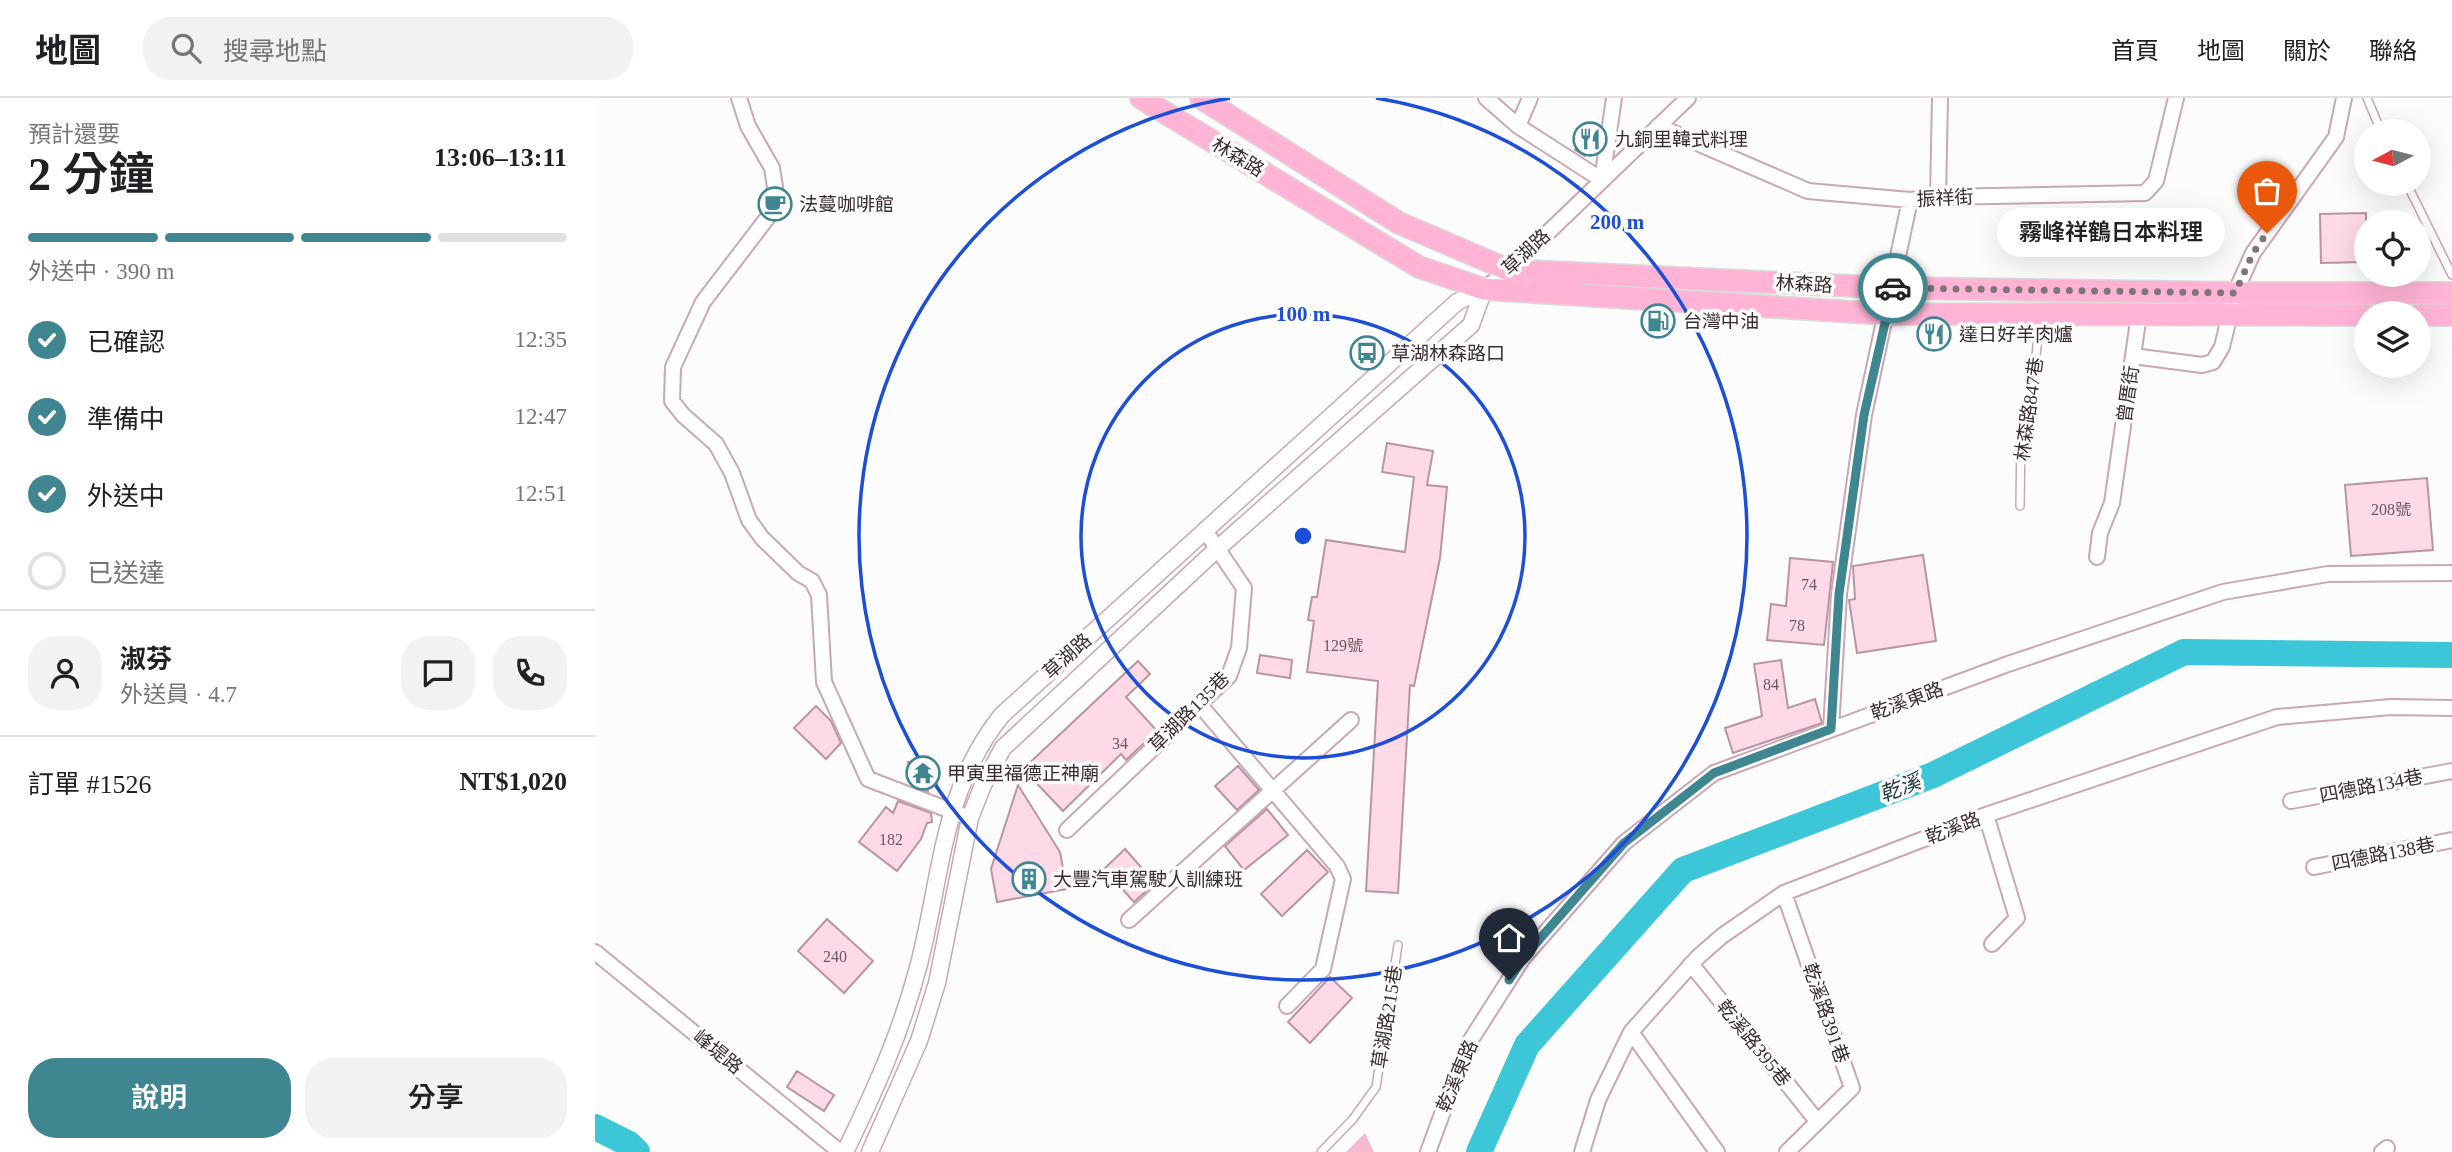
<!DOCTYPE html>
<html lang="zh-TW">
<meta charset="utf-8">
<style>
body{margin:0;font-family:"Times New Roman","Noto Sans TC",serif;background:#f2f2f2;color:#202124;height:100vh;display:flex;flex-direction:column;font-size:26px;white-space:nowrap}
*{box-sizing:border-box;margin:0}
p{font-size:23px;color:#757577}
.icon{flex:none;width:38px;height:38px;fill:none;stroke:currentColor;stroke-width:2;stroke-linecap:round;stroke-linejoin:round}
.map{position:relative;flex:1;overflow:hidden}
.panel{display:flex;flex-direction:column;background:#fff;width:595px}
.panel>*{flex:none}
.needle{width:46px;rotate:263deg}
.controls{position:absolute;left:1759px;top:21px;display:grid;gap:14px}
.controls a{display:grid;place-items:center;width:77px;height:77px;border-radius:50%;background:#fff;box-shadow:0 7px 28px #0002;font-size:35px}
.pin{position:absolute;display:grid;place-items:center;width:60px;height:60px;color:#fff;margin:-72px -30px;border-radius:50% 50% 50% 0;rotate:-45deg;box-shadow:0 0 7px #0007}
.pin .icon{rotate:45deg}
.courier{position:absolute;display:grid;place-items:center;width:70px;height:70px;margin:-35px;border:5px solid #408690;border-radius:50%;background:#fff;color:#222;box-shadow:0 2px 9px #0007}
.bubble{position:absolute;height:49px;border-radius:24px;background:#fff;box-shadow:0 7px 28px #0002;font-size:23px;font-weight:600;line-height:49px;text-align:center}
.head em{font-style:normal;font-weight:600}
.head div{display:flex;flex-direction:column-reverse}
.head{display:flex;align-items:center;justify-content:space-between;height:119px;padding:0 28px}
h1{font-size:46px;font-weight:600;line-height:52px}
.bar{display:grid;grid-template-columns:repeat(4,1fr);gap:10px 7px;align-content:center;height:84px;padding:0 28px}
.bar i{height:9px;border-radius:5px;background:#e0e0e0}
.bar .active{background:#408690}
.bar p{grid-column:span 4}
.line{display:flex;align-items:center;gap:18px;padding:0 28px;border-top:2px solid #e0e0e0}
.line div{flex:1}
.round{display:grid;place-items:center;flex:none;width:74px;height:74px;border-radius:28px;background:#f2f2f2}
ol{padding:0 28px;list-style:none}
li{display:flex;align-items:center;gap:21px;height:77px}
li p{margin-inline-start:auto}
li .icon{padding:7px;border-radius:50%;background:#408690;color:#fff;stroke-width:4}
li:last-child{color:#757577}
li i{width:38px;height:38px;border:4px solid #e0e0e0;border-radius:50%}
.button{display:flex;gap:14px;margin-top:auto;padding:14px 28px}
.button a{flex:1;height:80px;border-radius:28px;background:#408690;color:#fff;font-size:28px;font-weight:600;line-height:80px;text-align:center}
.button a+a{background:#f2f2f2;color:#202124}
header{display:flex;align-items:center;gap:42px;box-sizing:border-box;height:98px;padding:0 35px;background:#fff;border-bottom:2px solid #e0e0e0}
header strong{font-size:33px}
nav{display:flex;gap:38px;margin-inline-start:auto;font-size:24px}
.search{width:490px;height:63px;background:#f2f2f2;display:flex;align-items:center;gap:18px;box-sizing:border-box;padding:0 24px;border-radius:28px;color:#757577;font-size:26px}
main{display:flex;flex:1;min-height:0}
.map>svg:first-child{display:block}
.green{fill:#f5bad1}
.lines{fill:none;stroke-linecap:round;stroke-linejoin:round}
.river{stroke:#3dc6d8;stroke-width:26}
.building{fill:#fed9e7;stroke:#b795a1;stroke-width:2}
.service-casing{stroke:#c9a7b4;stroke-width:10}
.minor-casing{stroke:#c9a7b4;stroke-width:18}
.tertiary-casing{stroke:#c9a7b4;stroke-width:19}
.primary-casing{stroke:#dcd9da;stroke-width:24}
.service{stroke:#fff;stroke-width:7}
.minor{stroke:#fff;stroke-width:14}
.tertiary{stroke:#fff;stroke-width:16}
.primary{stroke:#ffb4d5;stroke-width:21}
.done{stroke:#7e7579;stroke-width:7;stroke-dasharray:0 12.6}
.route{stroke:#408690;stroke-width:9}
.ring{fill:none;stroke:#1d4ed8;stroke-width:3.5}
.labels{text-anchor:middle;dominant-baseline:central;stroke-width:7;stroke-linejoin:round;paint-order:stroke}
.number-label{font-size:16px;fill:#6b585f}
.poi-label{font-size:19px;fill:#3a2d32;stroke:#fcfcfc;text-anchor:start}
.street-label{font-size:19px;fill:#3a2d32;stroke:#fcfcfc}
.water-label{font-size:21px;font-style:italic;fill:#1f363a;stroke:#fcfcfc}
.centre{fill:#1d4ed8;stroke:#fcfcfc;stroke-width:3.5}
.ring-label{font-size:21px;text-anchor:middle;font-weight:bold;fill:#1d4ed8;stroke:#fcfcfc;stroke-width:7;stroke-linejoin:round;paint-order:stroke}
</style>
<header>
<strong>地圖</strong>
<div class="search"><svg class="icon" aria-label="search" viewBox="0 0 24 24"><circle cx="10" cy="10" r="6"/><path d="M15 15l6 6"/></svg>搜尋地點</div>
<nav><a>首頁</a><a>地圖</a><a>關於</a><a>聯絡</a></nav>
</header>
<main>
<section class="panel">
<div class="head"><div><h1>2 分鐘</h1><p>預計還要</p></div><em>13:06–13:11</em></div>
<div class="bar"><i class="active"></i><i class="active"></i><i class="active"></i><i></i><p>外送中 · 390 m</p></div>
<ol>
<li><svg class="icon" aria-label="check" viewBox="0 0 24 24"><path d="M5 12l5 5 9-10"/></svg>已確認<p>12:35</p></li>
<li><svg class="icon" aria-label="check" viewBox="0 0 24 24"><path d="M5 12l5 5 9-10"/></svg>準備中<p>12:47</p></li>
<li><svg class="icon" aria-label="check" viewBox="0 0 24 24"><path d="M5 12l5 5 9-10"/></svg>外送中<p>12:51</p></li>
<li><i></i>已送達</li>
</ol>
<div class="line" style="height:126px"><a class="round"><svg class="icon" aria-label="person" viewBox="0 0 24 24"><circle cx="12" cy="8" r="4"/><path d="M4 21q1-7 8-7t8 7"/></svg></a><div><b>淑芬</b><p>外送員 · 4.7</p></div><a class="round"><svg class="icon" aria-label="chat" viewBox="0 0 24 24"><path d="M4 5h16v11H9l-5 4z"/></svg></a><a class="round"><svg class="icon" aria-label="phone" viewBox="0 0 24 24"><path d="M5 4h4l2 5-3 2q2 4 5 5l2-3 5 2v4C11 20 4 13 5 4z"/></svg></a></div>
<div class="line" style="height:91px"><div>訂單 #1526</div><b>NT$1,020</b></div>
<div class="button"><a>說明</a><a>分享</a></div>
</section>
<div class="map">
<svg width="1857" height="1054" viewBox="0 0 1857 1054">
<rect width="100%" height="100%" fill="#fcfcfc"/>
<path class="green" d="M770,1035L779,1054H751Z"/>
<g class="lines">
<path class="river" d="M0,1029L34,1046L42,1054
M884,1054L932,947L1088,772L1338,677L1589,554L1857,557"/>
</g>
<path class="building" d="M997,27L1005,32L1004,38L990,58L980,52Z
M1771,115V164L1726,165L1725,116Z
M792,345L838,353L832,387L852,389L845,460L819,588L815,587L803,795L771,793L783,583L712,574L719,523L713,522L717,499H722L731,442L810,454L819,379L787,374Z
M1832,380L1838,452L1756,458L1750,387Z
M1328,457L1341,543L1262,555L1254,502L1260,501L1258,468Z
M1195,460L1238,464L1229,547L1172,542L1176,506L1191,508Z
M665,557L697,562L695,580L662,575Z
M1186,562L1193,610L1220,601L1227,625L1138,655L1130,630L1167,618L1159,566Z
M543,563L555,576L531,599L562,633L531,662L526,656L468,713L428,671Z
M221,608L236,623L246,645L231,661L199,630Z
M338,663L342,686L332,687L333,694L319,688L313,664Z
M643,668L664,692L642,712L620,688Z
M423,687L465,754L472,791L402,804L396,771Z
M303,703L336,715L337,724L332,725L326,741L302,773L264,744L291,709L298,715Z
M672,711L693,737L649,772L630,748Z
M530,751L560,785L539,804L509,771Z
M712,752L733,774L687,818L666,796Z
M232,821L278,863L249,895L203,853Z
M735,879L757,900L715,945L693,924Z
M202,973L239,997L229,1013L192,989Z"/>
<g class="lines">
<defs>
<path id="service" d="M1772,0L1786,33
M1812,86L1857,177
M1425,408L1426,339L1435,316L1445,219
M726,1054L758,1021L781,989L803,847"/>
<path id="minor" d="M144,0L153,28L177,70L180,89L173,119L108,204L78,269L77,303L88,317L121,346L137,375L154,422L167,440L203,475L217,483L224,497L229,584L273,681L367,717
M891,0L923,28L1007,82L1019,0
M923,28L935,0
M1063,28L1213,93L1315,102L1343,99L1550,95L1561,83L1581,0
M1343,99L1345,0
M889,191L914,172L1093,0
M1538,258L1544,216
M1502,459L1505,435L1517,405L1538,258L1607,267L1618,264L1627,249L1640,195L1658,155L1741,39L1749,0
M605,607L742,768L748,781L728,871L692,908
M1236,631L1244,496L1269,317L1315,102
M1696,703L1857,673
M1391,717L1422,820L1397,846
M472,732L634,578L644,550L649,490L611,434
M1719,769L1857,742
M1189,795L1257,990L1192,1054
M534,822L756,622
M0,854L245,1054
M1096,866L1222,1023
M1036,934L1122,1054
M833,1054L872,948L928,860L1029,745L1119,675L1413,566L1628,494L1733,476L1857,475
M987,1054L1003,1002L1036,934L1103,859L1127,838L1189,795L1391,717L1682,619L1796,609L1857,610
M1787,1054L1792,1050"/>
<path id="tertiary" d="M250,1054C281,990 306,935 324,866C347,777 347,691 407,617L862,204L889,191
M275,1054L324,943L342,885L375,720L388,687L408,650L622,451L876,227L889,191"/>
<path id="primary" d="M546,0L824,169L889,191L1292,216L1771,217
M606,0L804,125L914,172L1298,190L1640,195H1857
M1824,217H1857"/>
</defs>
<use href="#service" class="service-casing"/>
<use href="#minor" class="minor-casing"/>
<use href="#tertiary" class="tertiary-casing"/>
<use href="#primary" class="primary-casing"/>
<use href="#service" class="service"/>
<use href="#minor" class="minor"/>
<use href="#tertiary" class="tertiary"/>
<use href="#primary" class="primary"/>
</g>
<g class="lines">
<path class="done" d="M1298,190L1640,195L1658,155L1672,135"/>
<path class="route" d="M914,882L928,860L1029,745L1119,675L1236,631L1244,496L1269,317L1298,190"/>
</g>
<g class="ring">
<circle cx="708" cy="438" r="222"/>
<path d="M781 0A444 444 0 1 1 635 0"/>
</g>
<defs>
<symbol id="restaurant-ring" viewBox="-11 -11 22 22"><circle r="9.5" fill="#fcfcfc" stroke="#408690" stroke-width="1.5"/><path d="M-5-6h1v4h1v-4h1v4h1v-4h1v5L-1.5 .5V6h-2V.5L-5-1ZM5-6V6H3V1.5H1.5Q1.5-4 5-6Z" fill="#408690"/></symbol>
<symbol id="cafe-ring" viewBox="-11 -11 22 22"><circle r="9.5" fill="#fcfcfc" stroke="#408690" stroke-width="1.5"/><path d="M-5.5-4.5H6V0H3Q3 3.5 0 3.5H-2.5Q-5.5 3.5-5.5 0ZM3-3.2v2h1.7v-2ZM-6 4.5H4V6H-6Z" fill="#408690"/></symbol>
<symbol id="fuel-ring" viewBox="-11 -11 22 22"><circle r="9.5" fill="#fcfcfc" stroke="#408690" stroke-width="1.5"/><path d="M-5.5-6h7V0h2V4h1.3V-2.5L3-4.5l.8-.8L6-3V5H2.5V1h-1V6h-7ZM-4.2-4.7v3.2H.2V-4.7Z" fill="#408690"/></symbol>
<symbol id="bus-ring" viewBox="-11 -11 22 22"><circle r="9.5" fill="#fcfcfc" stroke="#408690" stroke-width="1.5"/><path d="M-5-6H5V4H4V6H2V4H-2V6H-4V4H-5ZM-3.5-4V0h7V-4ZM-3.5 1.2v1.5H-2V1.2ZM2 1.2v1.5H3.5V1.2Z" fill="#408690"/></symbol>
<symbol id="temple-ring" viewBox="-11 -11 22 22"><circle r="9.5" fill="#fcfcfc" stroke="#408690" stroke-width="1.5"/><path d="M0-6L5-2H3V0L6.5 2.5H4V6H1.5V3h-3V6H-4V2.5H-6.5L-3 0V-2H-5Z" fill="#408690"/></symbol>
<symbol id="building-ring" viewBox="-11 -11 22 22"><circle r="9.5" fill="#fcfcfc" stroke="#408690" stroke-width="1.5"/><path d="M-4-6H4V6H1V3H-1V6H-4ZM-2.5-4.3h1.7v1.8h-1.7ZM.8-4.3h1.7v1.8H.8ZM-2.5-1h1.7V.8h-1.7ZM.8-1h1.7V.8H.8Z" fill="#408690"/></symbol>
</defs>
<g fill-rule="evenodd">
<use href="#restaurant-ring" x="976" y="22" width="38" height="38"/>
<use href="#cafe-ring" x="161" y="87" width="38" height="38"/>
<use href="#fuel-ring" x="1044" y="204" width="38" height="38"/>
<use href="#restaurant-ring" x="1320" y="217" width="38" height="38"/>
<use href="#bus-ring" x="753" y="236" width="38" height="38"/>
<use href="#temple-ring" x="309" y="656" width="38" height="38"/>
<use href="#building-ring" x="415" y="762" width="38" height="38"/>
</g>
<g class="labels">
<g class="number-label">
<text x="1796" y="411">208號</text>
<text x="1214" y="486">74</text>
<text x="1202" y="527">78</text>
<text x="748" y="547">129號</text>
<text x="1176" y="586">84</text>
<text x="525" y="645">34</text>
<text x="296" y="741">182</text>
<text x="240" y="858">240</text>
</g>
<g class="poi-label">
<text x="1020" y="41">九銅里韓式料理</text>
<text x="204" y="106">法蔓咖啡館</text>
<text x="1088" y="223">台灣中油</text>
<text x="1364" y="236">達日好羊肉爐</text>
<text x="796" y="255">草湖林森路口</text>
<text x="352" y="675">甲寅里福德正神廟</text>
<text x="458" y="781">大豐汽車駕駛人訓練班</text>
</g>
<g class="street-label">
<text transform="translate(643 59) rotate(31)">林森路</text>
<text transform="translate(1350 100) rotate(-3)">振祥街</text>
<text transform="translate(931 154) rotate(-43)">草湖路</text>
<text transform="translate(1209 186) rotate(3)">林森路</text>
<text transform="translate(1533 296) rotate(-82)">曾厝街</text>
<text transform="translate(1434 311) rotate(-82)">林森路847巷</text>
<text transform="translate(472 558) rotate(-42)">草湖路</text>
<text transform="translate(1312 603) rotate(-20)">乾溪東路</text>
<text transform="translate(594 614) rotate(-45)">草湖路135巷</text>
<text transform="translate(1776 688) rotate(-11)">四德路134巷</text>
<text transform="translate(1358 730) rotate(-21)">乾溪路</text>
<text transform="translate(1788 756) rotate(-11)">四德路138巷</text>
<text transform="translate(1231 915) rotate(71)">乾溪路391巷</text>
<text transform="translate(792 919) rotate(-81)">草湖路215巷</text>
<text transform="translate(1159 945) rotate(51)">乾溪路395巷</text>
<text transform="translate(123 954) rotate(39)">峰堤路</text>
<text transform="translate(862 978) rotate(-67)">乾溪東路</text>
</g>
<g class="water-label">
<text transform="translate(1305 690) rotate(-21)">乾溪</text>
</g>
</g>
<circle cx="708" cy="438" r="10" class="centre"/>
<g class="ring-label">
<text x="1022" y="131">200 m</text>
<text x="708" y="223">100 m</text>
</g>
</svg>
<div class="controls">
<a><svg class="needle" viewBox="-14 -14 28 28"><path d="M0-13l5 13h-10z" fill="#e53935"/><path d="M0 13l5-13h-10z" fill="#757577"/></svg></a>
<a><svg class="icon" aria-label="locate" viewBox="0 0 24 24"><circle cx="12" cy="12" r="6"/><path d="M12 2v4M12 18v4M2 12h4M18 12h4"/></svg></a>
<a><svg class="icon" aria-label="layers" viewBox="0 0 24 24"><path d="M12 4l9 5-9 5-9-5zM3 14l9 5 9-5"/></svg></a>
</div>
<div class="pin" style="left:1672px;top:135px;background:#ea580c"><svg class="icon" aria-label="bag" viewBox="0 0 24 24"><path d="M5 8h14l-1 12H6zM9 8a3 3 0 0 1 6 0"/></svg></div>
<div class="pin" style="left:914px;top:882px;background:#1f2937"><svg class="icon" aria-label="home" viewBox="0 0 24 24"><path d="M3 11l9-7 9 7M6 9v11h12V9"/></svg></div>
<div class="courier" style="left:1298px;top:190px"><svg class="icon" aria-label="car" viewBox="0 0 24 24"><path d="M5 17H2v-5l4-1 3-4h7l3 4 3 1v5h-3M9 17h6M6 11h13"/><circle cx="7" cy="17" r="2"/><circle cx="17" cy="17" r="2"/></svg></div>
<div class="bubble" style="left:1402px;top:110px;width:228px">霧峰祥鶴日本料理</div>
</div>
</main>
